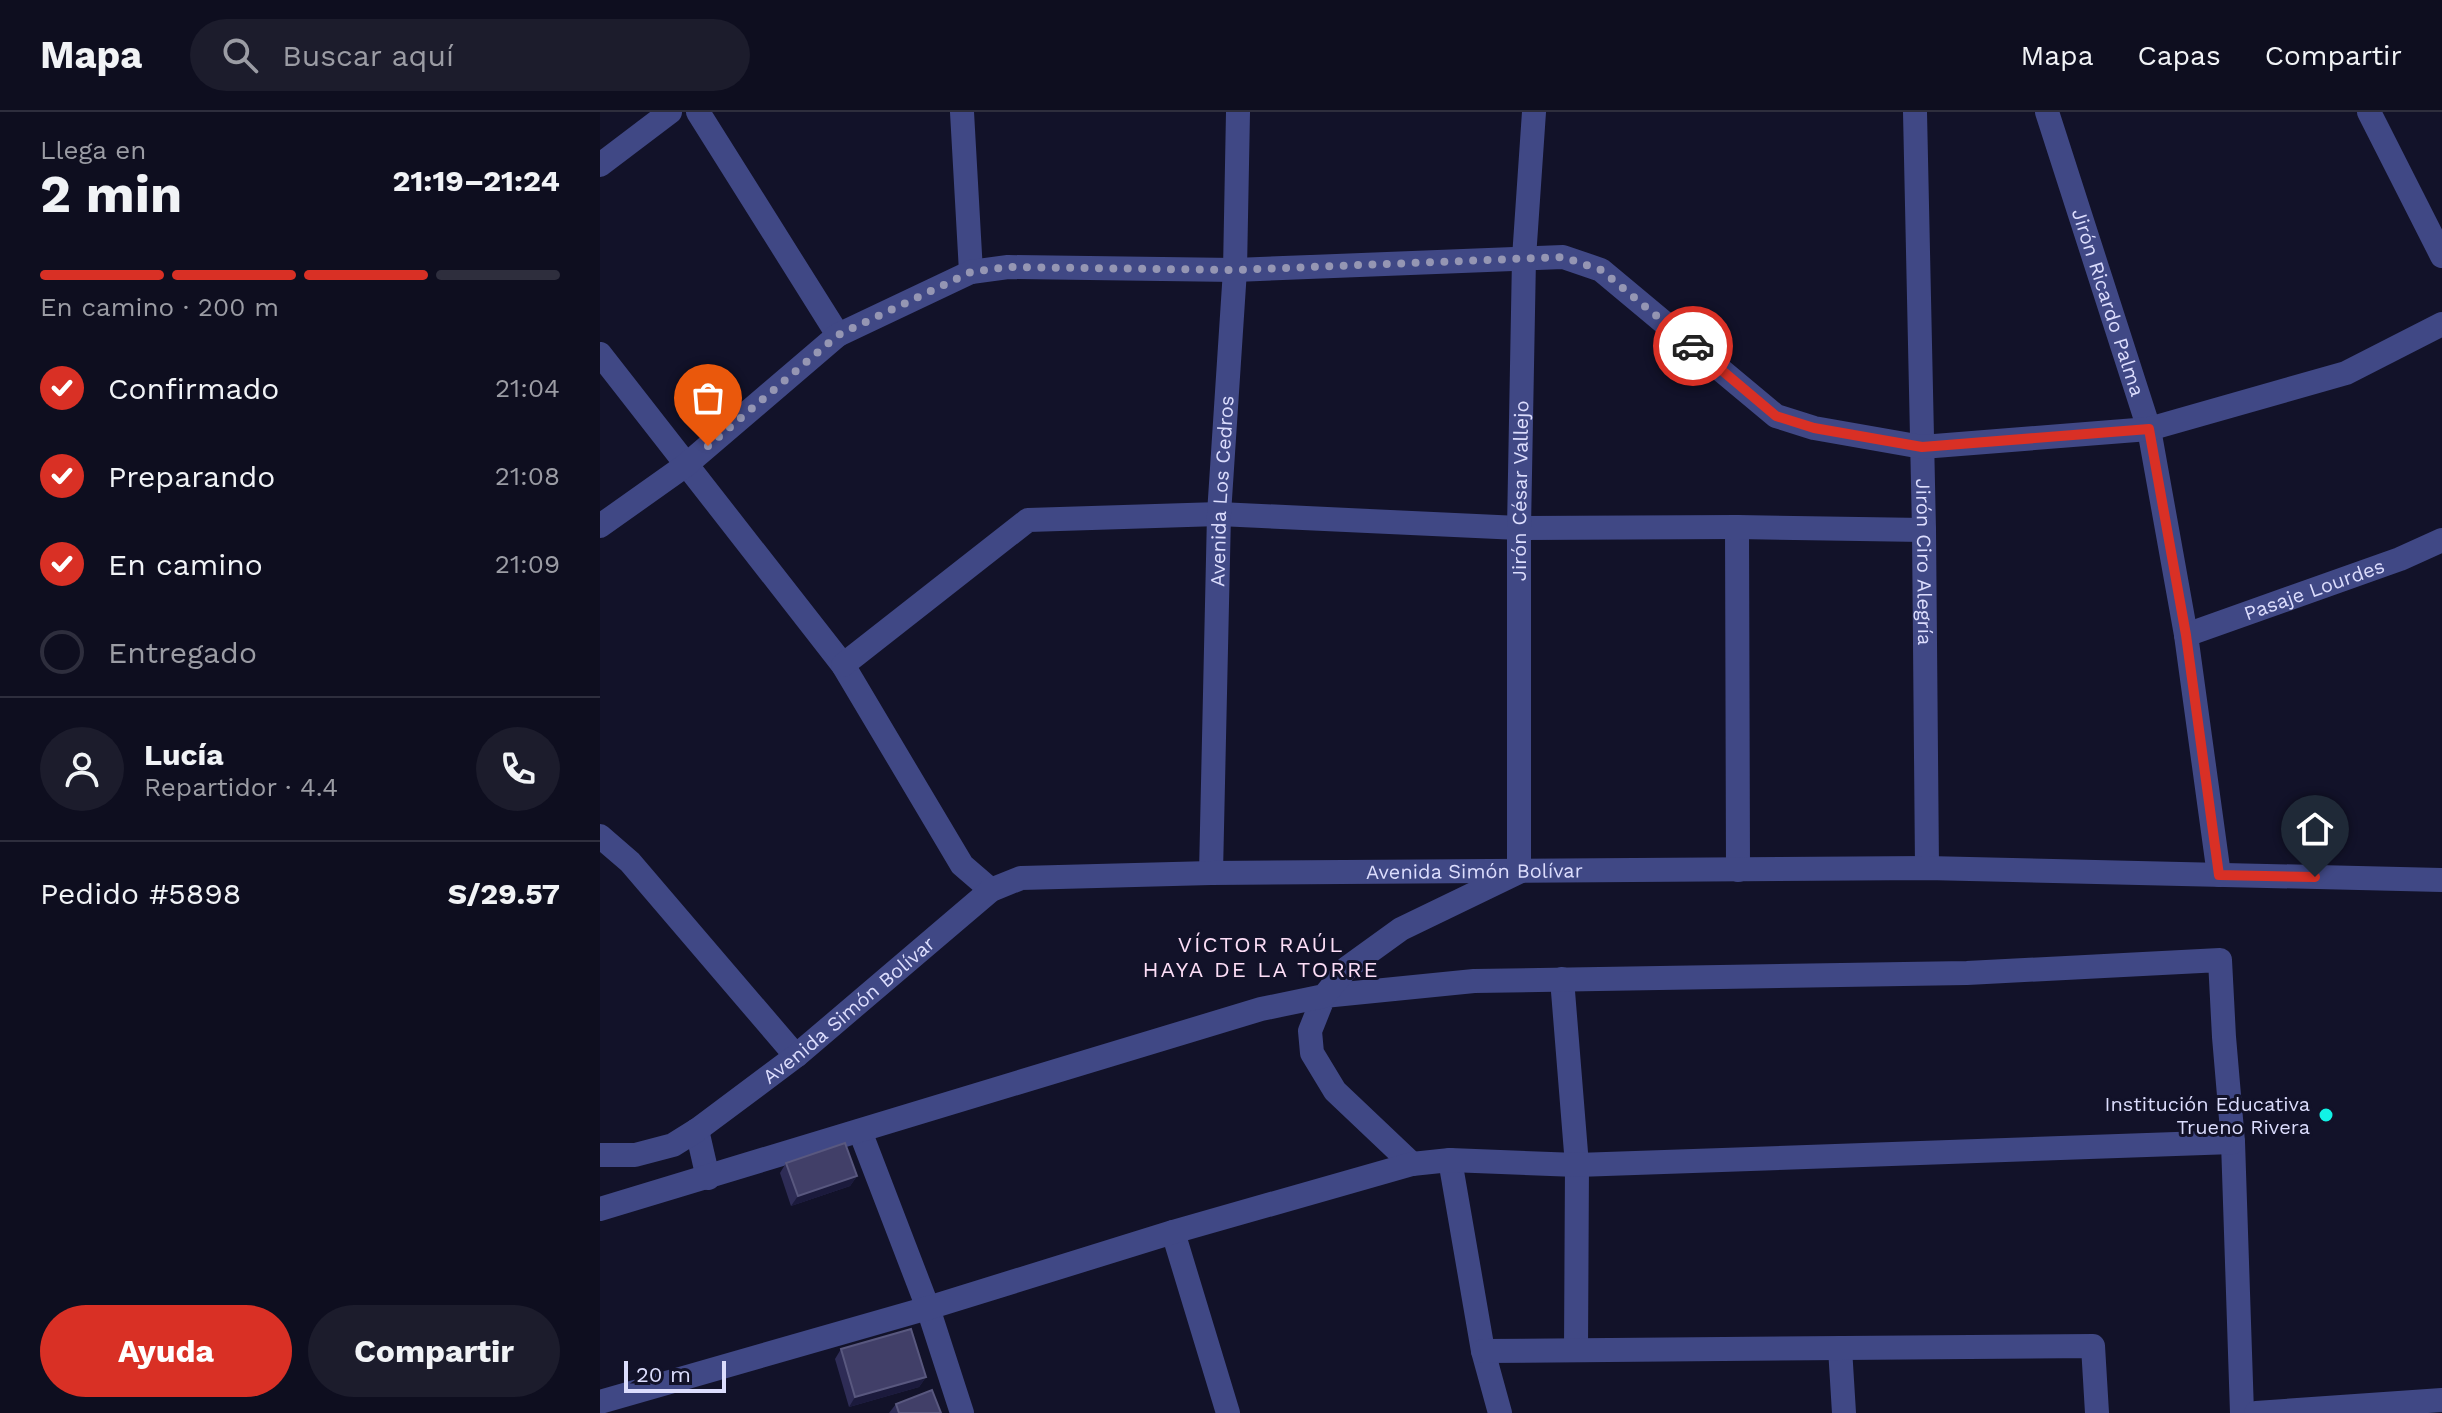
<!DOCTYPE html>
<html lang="es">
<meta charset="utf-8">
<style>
body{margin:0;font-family:"Work Sans",sans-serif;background:#1c1c2c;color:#f1f3f6;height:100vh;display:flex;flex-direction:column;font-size:30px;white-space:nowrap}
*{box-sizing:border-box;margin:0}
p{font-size:26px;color:#9b9ca4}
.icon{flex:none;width:44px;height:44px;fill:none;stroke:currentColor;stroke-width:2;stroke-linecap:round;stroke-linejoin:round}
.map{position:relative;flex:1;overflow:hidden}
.sheet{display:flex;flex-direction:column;background:#0e0e1f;width:600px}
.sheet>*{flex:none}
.scale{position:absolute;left:24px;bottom:20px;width:102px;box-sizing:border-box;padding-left:8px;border:4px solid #dcddfd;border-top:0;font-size:22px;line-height:28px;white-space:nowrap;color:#dcddfd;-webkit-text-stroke:6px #121229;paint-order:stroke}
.pin{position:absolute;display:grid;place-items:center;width:68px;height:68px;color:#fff;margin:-82px -34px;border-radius:50% 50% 50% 0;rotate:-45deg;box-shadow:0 0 8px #0007}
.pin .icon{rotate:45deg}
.courier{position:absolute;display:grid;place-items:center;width:80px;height:80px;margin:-40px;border:6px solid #d93025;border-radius:50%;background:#fff;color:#222;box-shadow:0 2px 10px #0007}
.summary em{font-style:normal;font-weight:700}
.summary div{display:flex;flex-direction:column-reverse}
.summary{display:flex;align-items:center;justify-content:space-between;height:136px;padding:0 40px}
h1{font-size:52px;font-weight:700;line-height:60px}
.bar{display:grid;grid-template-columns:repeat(4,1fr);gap:12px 8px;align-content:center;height:96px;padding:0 40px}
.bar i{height:10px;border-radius:6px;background:#2e2e3d}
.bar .selected{background:#d93025}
.bar p{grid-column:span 4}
.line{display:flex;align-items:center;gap:20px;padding:0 40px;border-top:2px solid #2e2e3d}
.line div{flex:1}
.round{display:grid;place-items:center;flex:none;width:84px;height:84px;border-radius:42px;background:#1c1c2c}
ol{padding:0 40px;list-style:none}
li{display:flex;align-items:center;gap:24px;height:88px}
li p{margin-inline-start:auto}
li .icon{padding:8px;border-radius:50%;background:#d93025;color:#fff;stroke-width:4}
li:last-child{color:#9b9ca4}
li i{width:44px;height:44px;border:4px solid #2e2e3d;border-radius:50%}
.cta{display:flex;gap:16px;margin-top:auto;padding:16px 40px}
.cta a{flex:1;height:92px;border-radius:48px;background:#d93025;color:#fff;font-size:32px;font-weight:700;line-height:92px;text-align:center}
.cta a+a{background:#1c1c2c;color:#f1f3f6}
header{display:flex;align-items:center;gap:48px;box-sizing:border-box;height:112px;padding:0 40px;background:#0e0e1f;border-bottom:2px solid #2e2e3d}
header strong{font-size:38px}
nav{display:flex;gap:44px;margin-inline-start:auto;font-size:28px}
.search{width:560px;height:72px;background:#1c1c2c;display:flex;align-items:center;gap:20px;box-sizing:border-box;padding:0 28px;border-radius:44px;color:#9b9ca4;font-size:30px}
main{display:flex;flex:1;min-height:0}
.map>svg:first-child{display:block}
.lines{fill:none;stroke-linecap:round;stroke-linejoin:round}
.minor{stroke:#404885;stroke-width:24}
.wall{fill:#2e2c56}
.shaded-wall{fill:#1b1a3c}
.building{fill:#413f68;stroke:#59587f;stroke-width:2}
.done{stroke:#9596b3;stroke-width:8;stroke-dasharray:0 14.4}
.route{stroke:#d93025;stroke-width:10}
.poi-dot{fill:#12f3e6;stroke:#121229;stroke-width:3}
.labels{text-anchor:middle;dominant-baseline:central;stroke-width:6;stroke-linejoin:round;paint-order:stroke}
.street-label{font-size:20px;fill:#dcddfd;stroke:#121229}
.poi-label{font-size:20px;fill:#dcddfd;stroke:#121229;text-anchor:end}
.neighbourhood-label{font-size:22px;letter-spacing:2px;fill:#fddef7;stroke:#121229}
</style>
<header>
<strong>Mapa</strong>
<div class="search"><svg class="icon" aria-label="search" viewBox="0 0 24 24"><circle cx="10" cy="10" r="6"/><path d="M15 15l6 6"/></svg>Buscar aquí</div>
<nav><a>Mapa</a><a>Capas</a><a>Compartir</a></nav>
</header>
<main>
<section class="sheet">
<div class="summary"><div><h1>2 min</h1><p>Llega en</p></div><em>21:19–21:24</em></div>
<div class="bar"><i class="selected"></i><i class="selected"></i><i class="selected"></i><i></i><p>En camino · 200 m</p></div>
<ol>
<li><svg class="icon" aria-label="check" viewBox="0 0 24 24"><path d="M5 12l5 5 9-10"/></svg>Confirmado<p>21:04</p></li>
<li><svg class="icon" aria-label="check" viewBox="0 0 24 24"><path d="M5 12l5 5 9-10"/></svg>Preparando<p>21:08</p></li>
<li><svg class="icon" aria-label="check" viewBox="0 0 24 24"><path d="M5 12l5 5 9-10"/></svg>En camino<p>21:09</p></li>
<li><i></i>Entregado</li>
</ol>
<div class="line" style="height:144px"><a class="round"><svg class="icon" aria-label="person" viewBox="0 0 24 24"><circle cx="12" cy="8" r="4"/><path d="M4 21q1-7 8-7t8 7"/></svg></a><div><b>Lucía</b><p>Repartidor · 4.4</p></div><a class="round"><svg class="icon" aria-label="phone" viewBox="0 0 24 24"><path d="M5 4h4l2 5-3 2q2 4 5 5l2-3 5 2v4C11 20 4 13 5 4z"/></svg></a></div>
<div class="line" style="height:104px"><div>Pedido #5898</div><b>S/29.57</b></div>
<div class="cta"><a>Ayuda</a><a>Compartir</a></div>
</section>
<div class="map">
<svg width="1842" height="1301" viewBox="0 0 1842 1301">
<rect width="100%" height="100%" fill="#121229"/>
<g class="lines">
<g class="minor">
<path d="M98,0L238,223"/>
<path d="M362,0L371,160"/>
<path id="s1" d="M1315,0L1324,418L1327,756"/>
<path id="s2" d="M1447,0L1549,317L1586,523L1619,763"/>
<path d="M1769,0L1842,144"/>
<path d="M0,53L70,0"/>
<path d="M0,242L243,553L362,753L391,778"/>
<path d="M0,414L86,353L238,223L371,160L408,155L635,158L963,145L1001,158L1176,304L1214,316L1322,335L1549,317L1746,261L1842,212"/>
<path d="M1137,415L1138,758"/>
<path id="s3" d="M1586,523L1800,447L1842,428"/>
<path d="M243,553L428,408L619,402L919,416L1137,415L1324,418"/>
<path d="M0,724L30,750L196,944"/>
<path id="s4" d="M611,761L619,402L635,158L638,0"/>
<path d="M962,867L977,1053L976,1238"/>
<path d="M97,1018L108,1066"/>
<path d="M260,1019L328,1196L362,1301"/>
<path id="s5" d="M0,1043H35L73,1033L97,1018L196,944L391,778L421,766L611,761L1327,756L1842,768"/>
<path d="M850,1048L883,1239L900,1301"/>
<path d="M812,1052L735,979L712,941L710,919L724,884L874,869L1367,861L1620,848L1624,925L1633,1030L1642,1301"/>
<path id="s6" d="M0,1097L661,897L724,884L747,856L801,817L919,760V416L924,146L934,0"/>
<path d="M573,1120L628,1301"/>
<path d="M1240,1236L1244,1301"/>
<path d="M883,1239L1493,1234L1497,1301"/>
<path d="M0,1290L328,1196L573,1120L812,1052L850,1048L977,1053L1633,1030"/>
<path d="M1656,1301L1842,1288"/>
</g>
</g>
<path class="wall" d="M186,1051L257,1064L250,1074L191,1094L180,1061Z
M241,1237L326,1265L319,1275L249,1295L235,1247Z
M296,1292L341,1301H289Z"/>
<path class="shaded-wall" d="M257,1064L250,1074L191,1094L198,1084Z
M326,1265L319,1275L249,1295L255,1285Z"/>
<path class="building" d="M245,1031L257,1064L198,1084L186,1051Z
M311,1217L326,1265L255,1285L241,1237Z
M332,1278L341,1301H299L296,1292Z"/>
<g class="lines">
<path class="done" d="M108,334L238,223L371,160L408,155L635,158L963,145L1001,158L1093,234"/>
<path class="route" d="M1093,234L1176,304L1214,316L1322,335L1549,317L1586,523L1619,763L1715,765"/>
</g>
<circle class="poi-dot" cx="1726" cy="1003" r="8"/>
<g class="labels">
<g class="street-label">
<text stroke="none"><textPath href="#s2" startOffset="200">Jirón Ricardo Palma</textPath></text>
<text stroke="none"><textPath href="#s4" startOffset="382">Avenida Los Cedros</textPath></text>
<text stroke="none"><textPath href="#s6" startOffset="1370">Jirón César Vallejo</textPath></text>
<text stroke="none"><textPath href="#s1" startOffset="450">Jirón Ciro Alegría</textPath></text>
<text stroke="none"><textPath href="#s3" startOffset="136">Pasaje Lourdes</textPath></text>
<text stroke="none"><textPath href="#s5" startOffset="968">Avenida Simón Bolívar</textPath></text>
<text stroke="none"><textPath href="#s5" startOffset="296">Avenida Simón Bolívar</textPath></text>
</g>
<g class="poi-label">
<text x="1710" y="992">Institución Educativa<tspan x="1710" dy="23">Trueno Rivera</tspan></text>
</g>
<g class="neighbourhood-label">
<text x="661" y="832">VÍCTOR RAÚL<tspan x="661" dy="25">HAYA DE LA TORRE</tspan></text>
</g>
</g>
</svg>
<div class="scale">20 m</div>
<div class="pin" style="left:108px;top:334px;background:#ea580c"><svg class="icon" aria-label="bag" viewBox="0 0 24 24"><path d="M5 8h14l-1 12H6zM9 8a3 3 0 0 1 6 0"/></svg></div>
<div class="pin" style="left:1715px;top:765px;background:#1f2937"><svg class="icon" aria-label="home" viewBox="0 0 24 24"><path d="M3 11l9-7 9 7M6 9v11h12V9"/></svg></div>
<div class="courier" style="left:1093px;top:234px"><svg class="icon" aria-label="car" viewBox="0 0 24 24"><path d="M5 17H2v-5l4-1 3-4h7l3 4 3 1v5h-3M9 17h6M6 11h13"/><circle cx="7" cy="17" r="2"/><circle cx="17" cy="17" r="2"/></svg></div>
</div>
</main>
